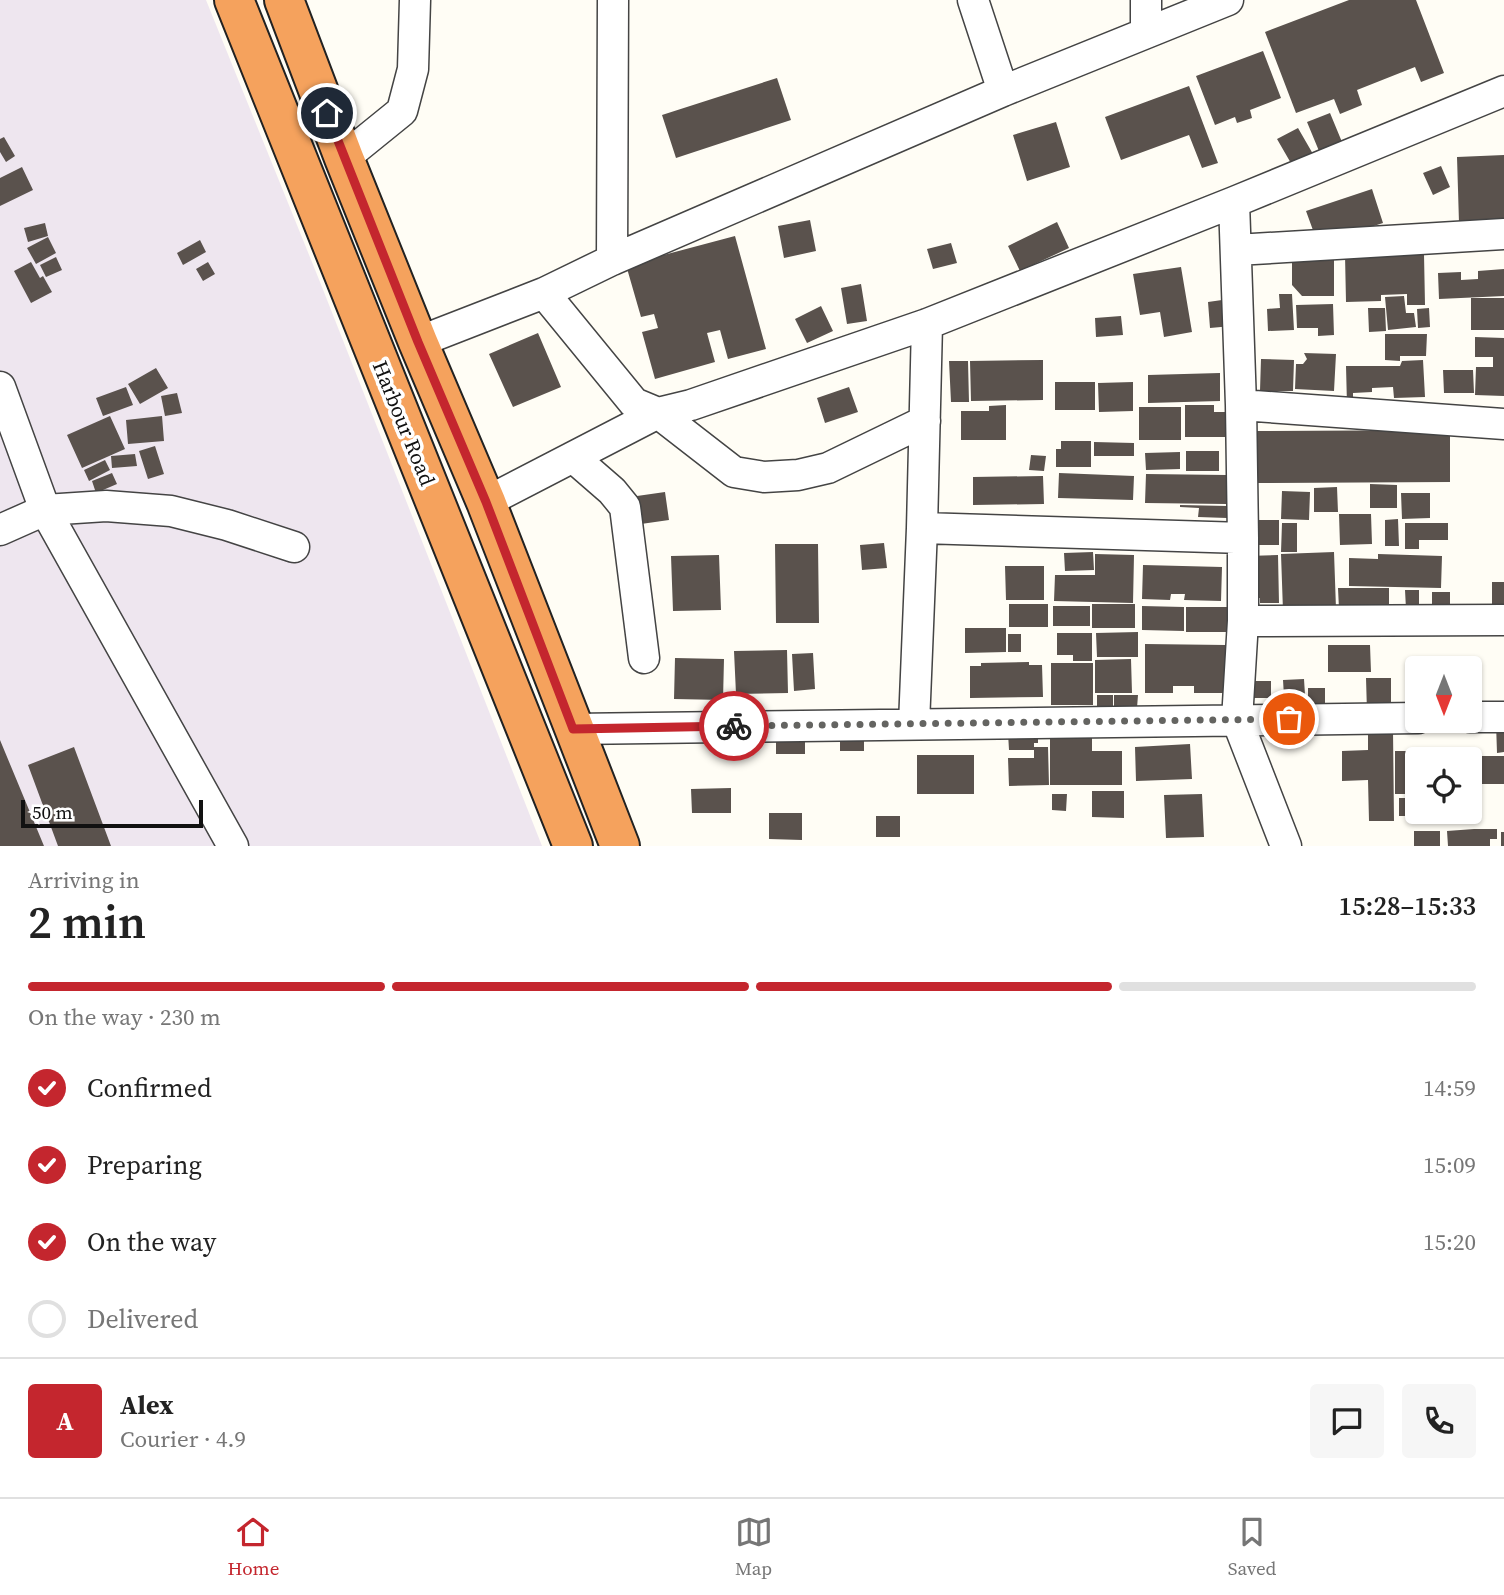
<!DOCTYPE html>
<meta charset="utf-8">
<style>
body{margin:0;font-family:"Source Serif 4",serif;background:#f6f6f6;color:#222;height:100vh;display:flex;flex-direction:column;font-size:26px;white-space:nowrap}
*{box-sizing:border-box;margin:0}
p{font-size:23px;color:#767676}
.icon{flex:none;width:38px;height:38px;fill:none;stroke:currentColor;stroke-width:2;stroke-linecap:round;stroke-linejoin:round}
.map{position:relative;height:846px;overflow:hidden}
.details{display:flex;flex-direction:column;background:#fff;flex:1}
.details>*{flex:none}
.needle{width:46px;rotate:180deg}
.tools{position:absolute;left:1405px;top:656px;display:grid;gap:14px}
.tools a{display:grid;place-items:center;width:77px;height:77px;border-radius:7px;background:#fff;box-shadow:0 2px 5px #0004;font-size:35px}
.scale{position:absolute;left:21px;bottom:18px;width:182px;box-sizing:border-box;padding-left:7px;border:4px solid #111;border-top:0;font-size:19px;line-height:24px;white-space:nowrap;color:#111;-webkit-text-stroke:5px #fff;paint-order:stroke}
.pin{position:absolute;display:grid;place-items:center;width:60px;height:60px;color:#fff;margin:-30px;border:4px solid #fff;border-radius:50%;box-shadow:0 2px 7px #0007}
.courier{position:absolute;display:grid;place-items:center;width:70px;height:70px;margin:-35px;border:5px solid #c4262e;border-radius:50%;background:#fff;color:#222;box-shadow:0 2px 9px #0007}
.headline em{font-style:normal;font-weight:600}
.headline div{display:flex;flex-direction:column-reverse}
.headline{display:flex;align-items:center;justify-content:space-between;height:119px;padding:0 28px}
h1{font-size:46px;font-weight:600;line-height:52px}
.bar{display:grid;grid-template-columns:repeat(4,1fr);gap:10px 7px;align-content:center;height:84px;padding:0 28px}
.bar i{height:9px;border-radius:5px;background:#e0e0e0}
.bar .current{background:#c4262e}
.bar p{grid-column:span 4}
.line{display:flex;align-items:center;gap:18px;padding:0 28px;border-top:2px solid #e0e0e0}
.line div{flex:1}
.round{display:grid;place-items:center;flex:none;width:74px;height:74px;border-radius:7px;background:#f6f6f6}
ol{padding:0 28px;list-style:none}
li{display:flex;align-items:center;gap:21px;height:77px}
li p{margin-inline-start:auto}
li .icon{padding:7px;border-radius:50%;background:#c4262e;color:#fff;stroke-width:4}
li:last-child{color:#767676}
li i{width:38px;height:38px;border:4px solid #e0e0e0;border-radius:50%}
.menu{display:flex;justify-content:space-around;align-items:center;height:98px;border-top:2px solid #e0e0e0;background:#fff;font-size:19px;color:#767676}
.menu a{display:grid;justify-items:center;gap:4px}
.menu .current{color:#c4262e}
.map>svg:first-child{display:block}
.industrial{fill:#eee6ef}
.building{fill:#5a524d}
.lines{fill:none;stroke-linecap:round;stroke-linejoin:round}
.minor-casing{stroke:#444;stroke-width:33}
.highway-casing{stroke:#222;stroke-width:42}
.minor{stroke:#fff;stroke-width:30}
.highway{stroke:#f5a25d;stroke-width:38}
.done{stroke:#646461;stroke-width:7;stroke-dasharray:0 12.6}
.route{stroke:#c4262e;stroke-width:9}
.labels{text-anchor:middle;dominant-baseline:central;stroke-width:7;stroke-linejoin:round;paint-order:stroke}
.street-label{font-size:21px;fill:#111;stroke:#fff}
</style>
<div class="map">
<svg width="1504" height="846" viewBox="0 0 1504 846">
<rect width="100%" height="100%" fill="#fffdf5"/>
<path class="industrial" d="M0,0H206L320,282L542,846H0Z"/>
<path class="building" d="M1349,0H1416L1444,73L1421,82L1415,67L1357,90L1362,105L1340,114L1334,99L1296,113L1265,32Z
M1263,51L1281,98L1250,110L1252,118L1237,123L1235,117L1215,125L1196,76Z
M777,78L791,120L676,158L662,115Z
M1189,86L1218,163L1202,168L1189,135L1121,160L1105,117Z
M1330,113L1342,142L1319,151L1307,122Z
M1056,122L1070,167L1027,181L1013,135Z
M1298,128L1313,154L1292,165L1277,139Z
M4,137L15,156L6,162L0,152V139Z
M1504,155V221L1459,223L1457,157Z
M1441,166L1450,187L1433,195L1423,173Z
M22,167L33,190L0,206V178Z
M1372,189L1383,223L1318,244L1306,211Z
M810,220L816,251L784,258L778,226Z
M1057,222L1069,248L1020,271L1008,246Z
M45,223L48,236L28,242L24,228Z
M735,236L766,349L728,359L720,330L707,333L715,362L655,379L642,332L658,328L654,314L641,317L626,265Z
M48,237L56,253L36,264L27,248Z
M200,240L206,252L183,265L177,253Z
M951,243L957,263L933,269L927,249Z
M1292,254H1334V296H1302L1292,285Z
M1424,254L1425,305H1407V294L1381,295V301L1346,302L1345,255Z
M56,257L62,270L46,277L40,265Z
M31,262L40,278L43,276L52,292L31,303L14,271Z
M208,262L215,274L203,281L196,269Z
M1181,267L1192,332L1164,337L1160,312L1140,315L1133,274Z
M1504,269V296L1439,299L1438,273L1461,272V280L1478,279V271Z
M861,284L867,321L847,324L841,288Z
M1279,294H1292L1294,330L1268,331L1267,309L1280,308Z
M1404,296L1406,313H1414L1416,327L1388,330L1385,297Z
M1471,298H1504V330H1471Z
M1229,299L1232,326L1210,328L1208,302Z
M1333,304L1334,335L1318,336V328H1297L1296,305Z
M821,306L833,331L807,343L795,319Z
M1368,308H1385L1386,331L1369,332Z
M1429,308L1430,327L1418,328L1417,309Z
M1121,316L1123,335L1096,337L1095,318Z
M538,333L561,387L513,407L489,354Z
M1385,334H1427L1426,356H1400V361L1385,360Z
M1475,337L1504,338V396L1475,395L1476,367H1493V357H1475Z
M1304,353L1336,354L1334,391L1295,389L1296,364H1303L1307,359Z
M1261,359L1294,360L1293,391H1260Z
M1043,360V400L971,401L970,361Z
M1423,360L1425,397L1394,398L1393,387L1372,388V392L1353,393V405H1347L1346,366H1400L1402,361Z
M949,361H968L969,402H951Z
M156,368L168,388L140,404L128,384Z
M1443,370H1473L1474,393H1444Z
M1220,373V401L1148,403V375Z
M1055,382H1095V410H1055Z
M1133,382V411L1099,412L1098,383Z
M126,387L133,405L103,416L96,398Z
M849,387L858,412L825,423L817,398Z
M177,393L182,413L165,416L161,396Z
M1006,405V440H961V411H989V406Z
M1185,405H1214V412H1227V437H1185Z
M1139,407H1181V440H1139Z
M110,416L125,449L82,468L67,435Z
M162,416L164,441L128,444L126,420Z
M1450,430V482L1255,483L1254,431Z
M1061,441H1091V467H1056V449H1061Z
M1094,442L1134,443V456H1094Z
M155,446L164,474L148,479L139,451Z
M1186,451H1219V471H1186Z
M1180,452V469L1146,470L1145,453Z
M135,454L137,466L112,468L111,456Z
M1031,455L1046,456L1044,471L1029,470Z
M105,460L110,470L89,481L84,470Z
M112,473L117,484L96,493L92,481Z
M1059,473L1134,476L1133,500L1058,498Z
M1146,474L1226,475V504L1145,503Z
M1043,476L1044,504L973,505V477Z
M1370,484L1397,485V508H1370Z
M1337,487L1338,512H1314V488Z
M1282,491L1310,492L1309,520L1281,519Z
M665,492L669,520L641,524L637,496Z
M1401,493H1430V518L1402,519Z
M1180,505L1227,506V518L1198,517L1199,508L1180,507Z
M1339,514H1371L1372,544L1340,545Z
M1398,519L1399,546H1385V520Z
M1249,520H1279V545H1249Z
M1282,523H1297V552H1281Z
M1405,523H1448V540H1419V549H1405Z
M884,543L887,568L862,570L860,545Z
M775,544H818L819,623H776Z
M1093,552L1094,570L1065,571L1064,553Z
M1334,552L1336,609L1283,611L1281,554Z
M1095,554L1134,555L1133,603L1054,601L1055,575H1095Z
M1378,554L1442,556L1441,588L1349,586V558L1378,559Z
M719,555L721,610L673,611L671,556Z
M1278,555L1279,603H1260V598H1248L1247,556Z
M1143,565L1222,567L1221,601L1184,600L1185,594H1171L1170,600L1142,599Z
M1005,566H1044V600H1006Z
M1492,582H1504V608L1492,607Z
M1338,588H1389V608L1339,609Z
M1405,590H1419V608L1406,609Z
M1432,592H1450V607H1432Z
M1009,604H1048V627H1009Z
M1092,604H1135V628H1092Z
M1053,606H1090V626H1053Z
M1142,606L1184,607V631L1142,630Z
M1186,607H1229V632H1186Z
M965,628H1006V652L965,653Z
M1138,632V657H1097L1096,633Z
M1057,633H1092V661H1073V655H1057Z
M1008,634H1021V652H1008Z
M1145,644L1226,645V693H1194V686H1173V693H1145Z
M1328,645H1370L1371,672H1328Z
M787,650L788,693L736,694L734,651Z
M813,653L815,689L794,691L792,654Z
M675,658L724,659L723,700L674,699Z
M1131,659L1132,693H1095V660Z
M1029,662V665H1042L1043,697L970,698V666H981V663Z
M1051,663H1093V705H1051Z
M1366,678H1391V712H1367Z
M1304,679L1305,695L1284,696L1283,680Z
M1249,681H1271V698H1249Z
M1308,688H1325V713H1308Z
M1097,695H1113V708H1097Z
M1114,695H1138L1137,708H1114Z
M1496,723H1504V752L1497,753Z
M1368,730H1393L1394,821H1369L1368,780L1342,781V751L1368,750Z
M1008,733H1038V743H1034V747H1048L1049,785L1009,786L1008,758H1034V750H1009Z
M1050,733H1092V751H1122V785H1050Z
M776,737H805V754H776Z
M840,737H864V751H840Z
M0,740L44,846H0Z
M1190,744L1192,779L1136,781L1135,747Z
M74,747L111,846H58L28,765Z
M1395,751H1438V760H1418V794H1395Z
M917,755H974V794H917Z
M1450,756H1504V784H1470V760H1450Z
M731,788V813H692L691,789Z
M1092,791H1124V818L1092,817Z
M1052,794H1067L1066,811L1052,810Z
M1202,794L1204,837L1166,838L1164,795Z
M1399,798H1415V816H1399Z
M769,813H802V840L769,839Z
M876,816H900V837H876Z
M1474,829H1497V839H1490V846H1448L1447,831Z
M1414,831H1440V846H1414Z
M1501,832H1504V846H1501Z"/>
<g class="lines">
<defs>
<path id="minor" d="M973,0L1003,91
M1146,0V33
M344,158L402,111L413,69L415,0
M1234,202L1241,405L1243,538V621L1237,720L1286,846
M1236,250L1504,234
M612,260L613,0
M544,293L634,403L658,413L691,405L927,324L1234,202L1504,91
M418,342L544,293L612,260L1003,91L1228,0
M0,387L45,510L233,846
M1241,405L1504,424
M574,458L612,491L625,507L644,658
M486,502L658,413L734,472L764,477L798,475L828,468L925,421
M922,528L1243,538
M0,530L45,510L106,506L171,511L227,525L294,547
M1243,621L1504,620
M1470,717H1504
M914,724L922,528L927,324
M573,729L1418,718"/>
<path id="highway" d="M234,0L573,846
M284,0L344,158L418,342L486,502L620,846"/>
</defs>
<use href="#minor" class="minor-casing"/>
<use href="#highway" class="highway-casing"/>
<use href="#minor" class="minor"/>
<use href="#highway" class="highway"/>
</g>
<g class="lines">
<path class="done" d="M734,726L1289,719"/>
<path class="route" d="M327,113L418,342L486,502L573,729L734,726"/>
</g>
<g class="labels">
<g class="street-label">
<text transform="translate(404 423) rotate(68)">Harbour Road</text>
</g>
</g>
</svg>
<div class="tools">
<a><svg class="needle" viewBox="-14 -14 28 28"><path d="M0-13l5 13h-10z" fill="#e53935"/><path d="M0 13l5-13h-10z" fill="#767676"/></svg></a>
<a><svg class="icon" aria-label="locate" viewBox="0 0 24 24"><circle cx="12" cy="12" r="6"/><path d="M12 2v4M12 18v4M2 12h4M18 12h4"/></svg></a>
</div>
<div class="scale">50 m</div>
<div class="pin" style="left:1289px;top:719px;background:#ea580c"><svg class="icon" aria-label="bag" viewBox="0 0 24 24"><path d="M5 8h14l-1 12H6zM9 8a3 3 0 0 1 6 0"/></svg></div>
<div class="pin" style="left:327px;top:113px;background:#1f2937"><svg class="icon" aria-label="home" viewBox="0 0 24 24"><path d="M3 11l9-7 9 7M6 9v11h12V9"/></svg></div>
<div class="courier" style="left:734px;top:726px"><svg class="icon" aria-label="bike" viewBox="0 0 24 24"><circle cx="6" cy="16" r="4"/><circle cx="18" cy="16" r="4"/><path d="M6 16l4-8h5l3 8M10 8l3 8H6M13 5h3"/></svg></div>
</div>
<section class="details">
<div class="headline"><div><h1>2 min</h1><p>Arriving in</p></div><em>15:28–15:33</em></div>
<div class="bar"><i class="current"></i><i class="current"></i><i class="current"></i><i></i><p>On the way · 230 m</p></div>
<ol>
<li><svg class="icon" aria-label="check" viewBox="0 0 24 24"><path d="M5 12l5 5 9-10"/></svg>Confirmed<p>14:59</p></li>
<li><svg class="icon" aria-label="check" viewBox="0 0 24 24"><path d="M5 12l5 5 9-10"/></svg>Preparing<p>15:09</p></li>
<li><svg class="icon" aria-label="check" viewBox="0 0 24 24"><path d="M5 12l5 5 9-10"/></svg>On the way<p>15:20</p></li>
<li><i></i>Delivered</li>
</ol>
<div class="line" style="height:126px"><b class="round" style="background:#c4262e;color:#fff">A</b><div><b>Alex</b><p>Courier · 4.9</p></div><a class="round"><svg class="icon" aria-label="chat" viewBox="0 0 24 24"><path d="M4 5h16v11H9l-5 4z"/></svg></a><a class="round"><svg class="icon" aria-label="phone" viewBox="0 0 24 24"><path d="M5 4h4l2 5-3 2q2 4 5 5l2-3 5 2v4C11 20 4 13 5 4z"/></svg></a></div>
</section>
<nav class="menu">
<a class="current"><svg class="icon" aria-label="home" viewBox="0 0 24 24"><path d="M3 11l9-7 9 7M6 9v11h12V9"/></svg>Home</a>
<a><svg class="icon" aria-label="map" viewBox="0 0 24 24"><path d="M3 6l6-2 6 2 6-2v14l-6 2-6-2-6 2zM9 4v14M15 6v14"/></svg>Map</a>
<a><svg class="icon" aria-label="saved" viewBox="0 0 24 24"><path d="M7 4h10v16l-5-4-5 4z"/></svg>Saved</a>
</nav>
